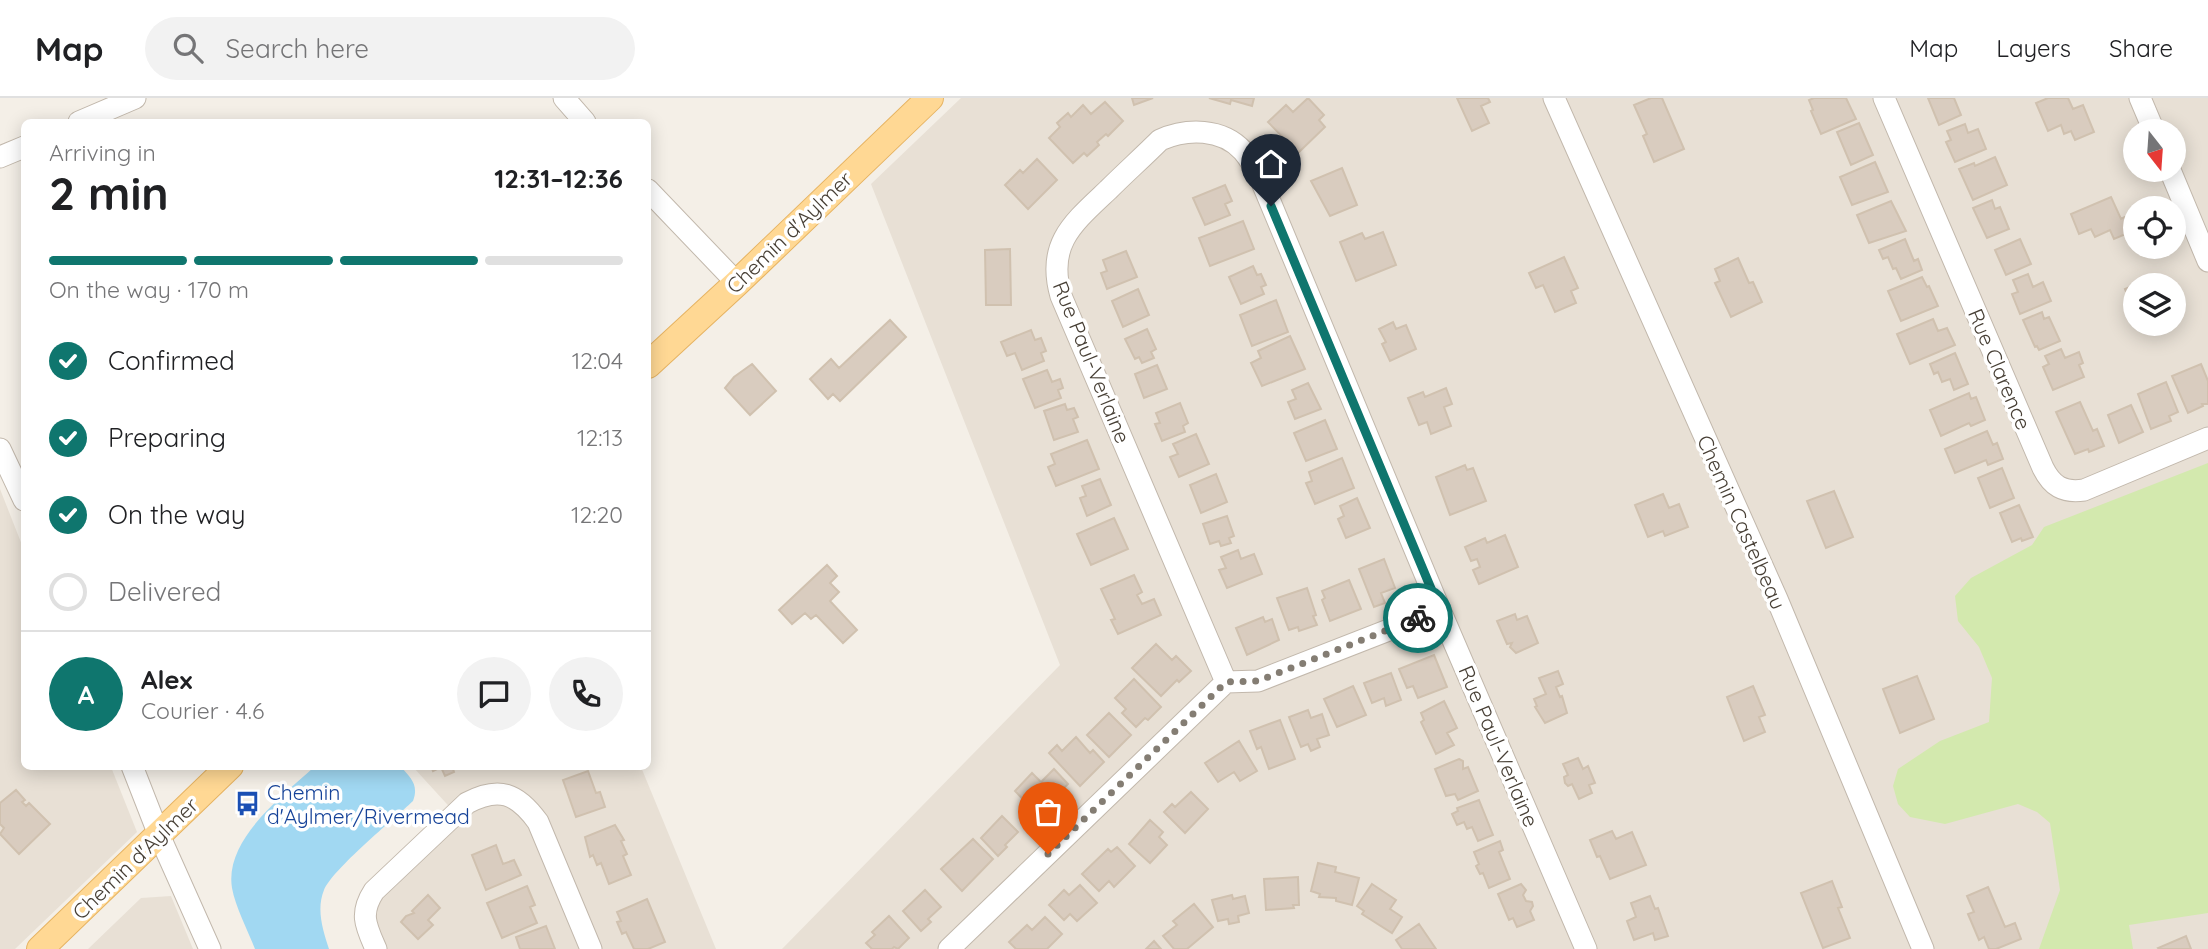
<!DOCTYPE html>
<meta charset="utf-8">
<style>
body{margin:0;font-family:Quicksand,sans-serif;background:#f2f2f2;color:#202124;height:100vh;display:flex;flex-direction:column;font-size:26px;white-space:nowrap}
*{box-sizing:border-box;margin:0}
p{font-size:23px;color:#757577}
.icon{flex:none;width:38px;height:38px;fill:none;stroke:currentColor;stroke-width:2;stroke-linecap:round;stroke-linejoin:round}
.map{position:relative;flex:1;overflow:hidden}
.drawer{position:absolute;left:21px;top:21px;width:630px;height:651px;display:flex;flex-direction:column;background:#fff;border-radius:10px;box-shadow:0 4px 18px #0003}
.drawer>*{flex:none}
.needle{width:46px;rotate:163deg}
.buttons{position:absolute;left:2123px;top:21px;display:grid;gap:14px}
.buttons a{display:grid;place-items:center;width:63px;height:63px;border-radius:50%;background:#fff;box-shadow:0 4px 18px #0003;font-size:35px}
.pin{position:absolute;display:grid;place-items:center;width:60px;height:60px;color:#fff;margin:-72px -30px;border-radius:50% 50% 50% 0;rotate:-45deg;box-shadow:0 0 7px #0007}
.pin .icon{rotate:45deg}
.courier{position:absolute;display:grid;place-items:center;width:70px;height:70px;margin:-35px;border:5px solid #0f766e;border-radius:50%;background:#fff;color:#222;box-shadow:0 2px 9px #0007}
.summary em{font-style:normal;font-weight:700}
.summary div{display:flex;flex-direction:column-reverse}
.summary{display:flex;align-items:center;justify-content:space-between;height:119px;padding:0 28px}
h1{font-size:46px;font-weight:700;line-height:52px}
.bar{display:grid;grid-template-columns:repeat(4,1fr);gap:10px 7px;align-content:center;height:84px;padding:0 28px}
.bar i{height:9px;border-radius:5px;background:#e0e0e0}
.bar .selected{background:#0f766e}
.bar p{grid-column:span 4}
.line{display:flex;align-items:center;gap:18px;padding:0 28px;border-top:2px solid #e0e0e0}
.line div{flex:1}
.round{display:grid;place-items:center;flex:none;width:74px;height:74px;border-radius:37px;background:#f2f2f2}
ol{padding:0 28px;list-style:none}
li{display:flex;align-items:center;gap:21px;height:77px}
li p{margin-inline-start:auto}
li .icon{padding:7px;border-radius:50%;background:#0f766e;color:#fff;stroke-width:4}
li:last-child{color:#757577}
li i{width:38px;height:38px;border:4px solid #e0e0e0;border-radius:50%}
header{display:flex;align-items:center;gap:42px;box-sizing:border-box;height:98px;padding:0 35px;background:#fff;border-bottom:2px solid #e0e0e0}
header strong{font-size:33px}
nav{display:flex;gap:38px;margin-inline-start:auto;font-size:24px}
.search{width:490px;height:63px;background:#f2f2f2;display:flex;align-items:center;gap:18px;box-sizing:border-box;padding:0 24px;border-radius:38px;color:#757577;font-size:26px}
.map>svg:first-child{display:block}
.residential{fill:#e8e0d5;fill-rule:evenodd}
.green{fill:#d3e9ae}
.water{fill:#a1d8f2}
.building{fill:#d9ccbf;stroke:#d0c1af;stroke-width:2}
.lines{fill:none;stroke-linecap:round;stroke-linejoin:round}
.minor-casing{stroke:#c2b8ac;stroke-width:23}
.major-casing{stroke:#e6b362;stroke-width:28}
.minor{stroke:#fff;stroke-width:21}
.major{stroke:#ffd894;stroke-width:26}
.done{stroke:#847d73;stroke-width:7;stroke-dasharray:0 12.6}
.route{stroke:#0f766e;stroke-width:9}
.labels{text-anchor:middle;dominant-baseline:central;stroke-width:7;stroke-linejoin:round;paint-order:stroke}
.street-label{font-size:21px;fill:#473f35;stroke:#fff}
.transit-label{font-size:21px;fill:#164399;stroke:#fff;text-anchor:start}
</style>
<header>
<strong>Map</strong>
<div class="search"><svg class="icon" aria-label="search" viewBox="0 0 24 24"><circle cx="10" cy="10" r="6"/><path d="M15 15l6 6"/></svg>Search here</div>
<nav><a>Map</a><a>Layers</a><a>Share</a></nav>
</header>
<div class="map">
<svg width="2208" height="851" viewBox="0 0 2208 851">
<rect width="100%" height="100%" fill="#f4efe7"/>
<path class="residential" d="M961,0H2208V851H782L1060,567L871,86ZM2135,33H2174V72H2135ZM2135,110H2174V149H2135ZM2135,187H2174V226H2135Z
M0,391L24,452V668L111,669L137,734L15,851H0Z
M413,669H641L716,851H376L366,805L456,716Z
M171,798L193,851H88L141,800Z"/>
<path class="green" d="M2208,365V815L2129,827L2133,851H2039L2060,792L2050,725L2037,714L2018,706L1945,726L1910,719L1898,706L1893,688L1898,671L1940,643L1989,624L1992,580L1979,549L1958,523L1955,498L1971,480L2032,447L2044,429Z"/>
<path class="water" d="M314,669H401C411,680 419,687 413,703C393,722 333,771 324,792C316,811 323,833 329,851H255C248,833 235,808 232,790C224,741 284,697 314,669Z"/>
<path class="building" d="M1132,0H1153L1134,7Z
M1209,0H1254L1252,8L1231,2L1230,6Z
M1308,0L1324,17L1319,22L1325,29L1298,55L1268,24L1286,7L1293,14Z
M1457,0H1488L1490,4L1481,8L1489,25L1472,33Z
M1651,0H1662L1684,51L1654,64L1643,38L1647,36L1634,7Z
M1814,0H1846L1856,21L1821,36L1811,13L1813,12L1809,2Z
M1928,0H1954L1961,17L1939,27Z
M2048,0H2068L2073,11L2083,7L2094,34L2075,42L2071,33L2064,36L2061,27L2048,33L2036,5Z
M1105,4L1123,23L1108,38L1106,36L1097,44L1099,47L1087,58L1084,55L1073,65L1049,40L1060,29L1057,25L1068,15L1071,19L1083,7L1091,16Z
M1859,25L1873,57L1851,67L1837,34Z
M1965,26L1968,35L1978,31L1986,51L1955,64L1946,44L1951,42L1947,33Z
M1995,59L2007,87L1973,102L1959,71L1974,65L1975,68Z
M1037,61L1057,82L1028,111L1005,87L1020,72L1023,75Z
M1875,64L1888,94L1852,107L1840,79Z
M1342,70L1357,107L1330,118L1311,83Z
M1225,87L1232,103L1225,106L1230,117L1205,127L1193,100Z
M2111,99L2121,121L2129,117L2135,132L2114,141L2110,132L2095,139L2091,131L2079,136L2071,116Z
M1992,102L1995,111L2000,109L2009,131L1987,140L1973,110Z
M1891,103L1906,133L1869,145L1857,117Z
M1243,123L1254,151L1210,168L1199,140Z
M1383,134L1396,167L1356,183L1340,144L1362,135L1365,141Z
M1905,141L1914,163L1918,161L1922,172L1901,181L1896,170L1893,171L1888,159L1883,161L1879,152Z
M2020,141L2031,166L2006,177L1995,152Z
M1010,151L1011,207H986L985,152Z
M1126,153L1137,179L1107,191L1101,175L1107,173L1103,162Z
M1564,159L1578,190L1571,193L1576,205L1555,214L1543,187L1536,190L1529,175Z
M1738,160L1749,185L1753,184L1762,204L1731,219L1715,185L1720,183L1715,171Z
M1253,168L1257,177L1261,176L1266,187L1261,189L1264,196L1241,206L1229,179Z
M2028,176L2033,189L2043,184L2051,203L2020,216L2012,196L2018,194L2013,182Z
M1922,179L1927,189L1929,188L1938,208L1901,223L1888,193Z
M2149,181L2152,187H2135V216L2125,191Z
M1138,191L1149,217L1123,229L1112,203Z
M1276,202L1288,234L1252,248L1240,217Z
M2042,214L2044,221L2049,219L2060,243L2039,252L2037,248L2035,249L2023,222Z
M1933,221L1938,233L1947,230L1955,247L1910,266L1897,236Z
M890,222L906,239L840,303L833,296L828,301L810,281L831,261L839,270Z
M1393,224L1396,231L1406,227L1416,251L1390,263L1382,246L1386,244L1379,231Z
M1147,231L1156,251L1151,254L1154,260L1142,265L1139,259L1135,261L1125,241Z
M1031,232L1035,242L1041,240L1046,253L1041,255L1044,263L1022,272L1015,255L1007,258L1001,244Z
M1290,238L1305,271L1262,288L1251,265L1261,260L1258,253Z
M2061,251L2065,260L2079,254L2083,265L2079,267L2084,279L2053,292L2043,269L2049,266L2045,258Z
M1955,255L1968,286L1954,292L1950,281L1942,284L1938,274L1934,276L1930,266Z
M752,266L776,293L750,317L725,290L734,279Z
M2201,266L2208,283V306H2202L2203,308L2188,315L2172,278Z
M1157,267L1167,291L1144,300L1135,276Z
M1047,272L1052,284L1060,281L1063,290L1058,292L1061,300L1035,310L1023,281Z
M2166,284L2178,314L2169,318L2171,323L2151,331L2138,296Z
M1308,285L1321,311L1295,321L1288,304L1296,301L1292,292Z
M1446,290L1452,306L1444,309L1451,328L1431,336L1427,324L1419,327L1408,300L1423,294L1425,299Z
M1969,295L1971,301L1976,299L1985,322L1971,328L1969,325L1941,338L1930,312Z
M2080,304L2093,333L2097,331L2104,348L2089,354L2088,351L2075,356L2056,314Z
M1180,305L1188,325L1183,328L1185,334L1162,343L1155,326L1160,325L1156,315Z
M1065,306L1067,312L1074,310L1078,319L1073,321L1078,334L1054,342L1044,313Z
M2131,307L2143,334L2119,345L2108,317Z
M1325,322L1337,351L1306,363L1294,335Z
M1987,333L1993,347L1997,345L2003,361L1988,367L1986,362L1955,375L1945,351Z
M1196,336L1209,366L1179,379L1170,359L1178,356L1173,346Z
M1087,342L1099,371L1056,388L1048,369L1055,366L1051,356Z
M1342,360L1354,390L1315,406L1306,385L1312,383L1309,374Z
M1465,367L1467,372L1473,370L1486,403L1450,417L1436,379Z
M2002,370L2014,400L1990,410L1978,380Z
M1216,376L1227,404L1201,415L1190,387Z
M1100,381L1111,407L1087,418L1080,400L1086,398L1082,388Z
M1834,393L1853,439L1826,450L1807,403Z
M1663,396L1669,410L1679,406L1688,429L1665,438L1663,433L1648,439L1635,407Z
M1357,400L1370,430L1346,440L1338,421L1344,418L1340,408Z
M2019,407L2033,439L2022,443L2021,440L2012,444L2000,415Z
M1227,418L1234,438L1229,440L1231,445L1221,448L1219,443L1210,446L1203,426Z
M1114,420L1128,451L1091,467L1077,436Z
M1505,437L1518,469L1479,486L1473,472L1480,469L1477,461L1471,463L1465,449L1485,440L1487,445Z
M1238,452L1241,461L1254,456L1262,476L1227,490L1219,472L1226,470L1221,459Z
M1384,461L1395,490L1381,495L1385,505L1374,509L1359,471Z
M827,467L837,478L830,485L839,494L830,503L857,532L843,545L816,517L811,521L805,515L792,526L779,512Z
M1134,477L1142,494L1137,497L1142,506L1154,501L1161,517L1118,536L1111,522L1115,521L1101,491Z
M1349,482L1361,511L1330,523L1322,502L1325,500L1322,493Z
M1307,490L1316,517L1313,518L1317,527L1299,533L1298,529L1289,532L1277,500Z
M1515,516L1517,522L1527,518L1538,545L1516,555L1510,549L1512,545L1507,546L1497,523Z
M1263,519L1265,524L1272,521L1279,542L1247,557L1236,530Z
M1156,546L1172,562L1176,558L1191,573L1179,584L1177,582L1161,598L1132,570Z
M1434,557L1447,589L1418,600L1413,588L1407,590L1399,571Z
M1558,573L1563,586L1556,589L1560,599L1562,598L1567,615L1545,625L1535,609L1537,608L1534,601L1546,596L1539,580Z
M1391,575L1401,602L1386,608L1384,600L1372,605L1364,585Z
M1917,578L1934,621L1900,635L1883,591Z
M1134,581L1161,609L1148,622L1145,620L1136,629L1122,615L1126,611L1115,600Z
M1353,588L1366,617L1337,629L1324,601Z
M1753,588L1765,617L1759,619L1765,634L1744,643L1727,599Z
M1444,603L1457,630L1447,635L1454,647L1436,656L1421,624L1424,622L1421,615Z
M1308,612L1311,620L1322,616L1329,637L1317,641L1320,649L1311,653L1308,646L1301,649L1289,619Z
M1109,615L1131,637L1109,659L1087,637Z
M1280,622L1295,661L1269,671L1261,649L1257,651L1250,633Z
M1076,639L1090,655L1093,652L1104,664L1080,688L1049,655L1057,647L1062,653Z
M1239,643L1257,673L1240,683L1234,674L1218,684L1205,665Z
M1578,660L1583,671L1588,668L1595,685L1589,687L1592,695L1579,701L1572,686L1568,688L1565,685L1564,679L1568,677L1563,666Z
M1459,661L1463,663V671L1468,669L1478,693L1458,702L1455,696L1446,698L1435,671Z
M431,668H452L454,674L445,678L441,669L433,673Z
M1054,671L1068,686L1044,710L1040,706L1034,713L1015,693L1032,675L1041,684Z
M588,673L596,695L600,694L605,709L576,719L563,682Z
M16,692L25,702L22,704L26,708L29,705L50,726L19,756L0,736L4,730L0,726V705Z
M1191,694L1208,711L1185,735L1164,714L1172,706L1175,709Z
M1479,702L1493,737L1478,743L1472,729L1467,731L1464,724L1457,727L1452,716L1458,713L1457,710Z
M1002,718L1018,734L1005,747L1007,749L998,758L981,740Z
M1150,722L1163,734L1159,739L1167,747L1150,765L1129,746Z
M615,727L624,742L621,743L627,756L623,758L631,777L609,786L601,765L597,767L593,757L590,759L585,739Z
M1612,733L1616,741L1632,734L1646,767L1610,781L1600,758L1597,759L1590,742Z
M973,741L993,761L962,793L941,771Z
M1500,743L1503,752L1499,754L1510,781L1489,790L1483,775L1480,776L1476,768L1479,766L1474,754Z
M496,747L503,766L514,762L521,777L486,792L472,757Z
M1117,749L1135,768L1114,789L1109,783L1099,793L1082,776L1108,751L1111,754Z
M1318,765L1336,769L1335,774L1359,780L1352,807L1336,803V800L1319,799L1320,796L1311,793Z
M1298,779L1299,807H1293L1294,810L1266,812L1264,781Z
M1832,783L1842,809L1838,810L1850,840L1823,850L1801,795Z
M1372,786L1396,802L1390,811L1402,819L1392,835L1362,816L1364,813L1357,808Z
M1521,786L1526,792L1523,797L1526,803L1532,804L1533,808L1530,813L1534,822L1517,829L1513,820L1509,822L1498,796Z
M1080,787L1097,805L1077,823L1070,816L1064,822L1049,807L1064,792L1069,797Z
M527,788L535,807L530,809L537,825L502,840L487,805Z
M1988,789L2005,829L2015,825L2021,841L1996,851H1989L1984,839L1979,842L1968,816L1974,814L1967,798Z
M925,792L941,809L928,821L931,824L921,833L903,813Z
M428,797L440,810L428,822L433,827L418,841L401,824L406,818L414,815L412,813Z
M1232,797L1233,801L1245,798L1249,815L1238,818L1239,824L1229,826L1228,821L1218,823L1212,802Z
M1650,798L1655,811L1658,810L1668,838L1655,842L1653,835L1634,842L1627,823L1636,819L1631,805Z
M647,801L665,844L648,851H634L626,834L622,836L617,824L621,823L617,814Z
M1194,806L1213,829L1187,851H1174L1163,838L1177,827L1173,823Z
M889,818L909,840L898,851L894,849L892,851H872L866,845L875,837L872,834Z
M1045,819L1062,836L1047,851H1016L1009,844L1027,827L1032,832Z
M1419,826L1436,851H1402L1396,842Z
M546,828L555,851H520L516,839Z
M2186,838L2191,851H2159L2158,850Z
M1154,843L1161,851H1146Z"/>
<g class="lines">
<defs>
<path id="minor" d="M564,0L585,24
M1554,0L1777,501L1923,851
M1884,0L2043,370C2052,388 2063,395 2084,392L2208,340
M2140,0L2154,33
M79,24L135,0
M0,59L24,49
M2170,72L2208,163
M648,92L737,185
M0,351L24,402
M1226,584L1061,198C1046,146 1073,125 1108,92C1125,75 1143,59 1160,42C1187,30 1222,30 1243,53C1251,62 1256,72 1261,82L1440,512L1586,851
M132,668L159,737L210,851
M376,851C366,828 359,816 374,793L467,705C499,688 517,695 538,724L591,851
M949,851L1226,584L1258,583L1440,512"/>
<path id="major" d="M648,267L737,185L930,0
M40,851L230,668"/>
</defs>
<use href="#minor" class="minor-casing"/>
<use href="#major" class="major-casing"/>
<use href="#minor" class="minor"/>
<use href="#major" class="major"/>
</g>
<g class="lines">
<path class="done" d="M1048,756L1226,584L1258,583L1418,520"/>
<path class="route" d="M1271,108L1440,512L1418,520"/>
</g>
<defs>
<symbol id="bus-bare" viewBox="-9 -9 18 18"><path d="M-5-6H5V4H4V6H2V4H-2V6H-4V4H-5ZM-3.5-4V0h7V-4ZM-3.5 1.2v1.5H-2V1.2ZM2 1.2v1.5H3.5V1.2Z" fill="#1a4fb4" stroke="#fff" stroke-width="2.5" paint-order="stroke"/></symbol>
</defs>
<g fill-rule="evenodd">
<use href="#bus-bare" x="230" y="688" width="35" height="35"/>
</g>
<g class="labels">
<g class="street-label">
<text transform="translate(789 134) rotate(-44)">Chemin d'Aylmer</text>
<text transform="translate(1092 264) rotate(68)">Rue Paul-Verlaine</text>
<text transform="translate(2000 271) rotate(67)">Rue Clarence</text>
<text transform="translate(1742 424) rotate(66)">Chemin Castelbeau</text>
<text transform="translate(1499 648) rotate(67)">Rue Paul-Verlaine</text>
<text transform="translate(135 760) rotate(-44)">Chemin d'Aylmer</text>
</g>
<g class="transit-label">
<text x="267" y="694">Chemin<tspan x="267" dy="24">d'Aylmer/Rivermead</tspan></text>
</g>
</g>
</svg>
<div class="buttons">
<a><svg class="needle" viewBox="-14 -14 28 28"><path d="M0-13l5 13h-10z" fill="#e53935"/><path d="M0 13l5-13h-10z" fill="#757577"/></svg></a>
<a><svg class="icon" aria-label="locate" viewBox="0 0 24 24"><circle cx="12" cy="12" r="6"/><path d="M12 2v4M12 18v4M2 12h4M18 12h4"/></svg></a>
<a><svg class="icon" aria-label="layers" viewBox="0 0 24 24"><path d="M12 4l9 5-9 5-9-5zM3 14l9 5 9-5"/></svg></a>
</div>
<div class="pin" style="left:1048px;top:756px;background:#ea580c"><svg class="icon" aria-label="bag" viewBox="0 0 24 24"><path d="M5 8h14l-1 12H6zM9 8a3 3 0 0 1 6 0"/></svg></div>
<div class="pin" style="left:1271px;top:108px;background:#1f2937"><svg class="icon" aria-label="home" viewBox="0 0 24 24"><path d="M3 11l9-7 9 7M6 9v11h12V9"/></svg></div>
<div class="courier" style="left:1418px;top:520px"><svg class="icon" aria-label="bike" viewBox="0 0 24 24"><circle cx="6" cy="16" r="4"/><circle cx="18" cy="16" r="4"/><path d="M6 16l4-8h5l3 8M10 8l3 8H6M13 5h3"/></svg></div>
<section class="drawer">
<div class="summary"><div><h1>2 min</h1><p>Arriving in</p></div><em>12:31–12:36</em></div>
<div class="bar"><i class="selected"></i><i class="selected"></i><i class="selected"></i><i></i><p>On the way · 170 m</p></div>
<ol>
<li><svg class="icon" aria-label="check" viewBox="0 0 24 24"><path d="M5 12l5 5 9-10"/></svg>Confirmed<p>12:04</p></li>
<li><svg class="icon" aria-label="check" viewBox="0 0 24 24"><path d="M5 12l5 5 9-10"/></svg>Preparing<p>12:13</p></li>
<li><svg class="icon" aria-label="check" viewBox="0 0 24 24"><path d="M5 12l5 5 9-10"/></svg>On the way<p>12:20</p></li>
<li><i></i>Delivered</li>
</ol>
<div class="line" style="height:126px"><b class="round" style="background:#0f766e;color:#fff">A</b><div><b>Alex</b><p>Courier · 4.6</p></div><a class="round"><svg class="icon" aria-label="chat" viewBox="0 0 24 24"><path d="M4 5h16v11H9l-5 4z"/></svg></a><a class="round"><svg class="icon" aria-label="phone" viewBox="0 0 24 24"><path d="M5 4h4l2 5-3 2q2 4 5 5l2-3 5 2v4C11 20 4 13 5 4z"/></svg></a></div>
</section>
</div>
